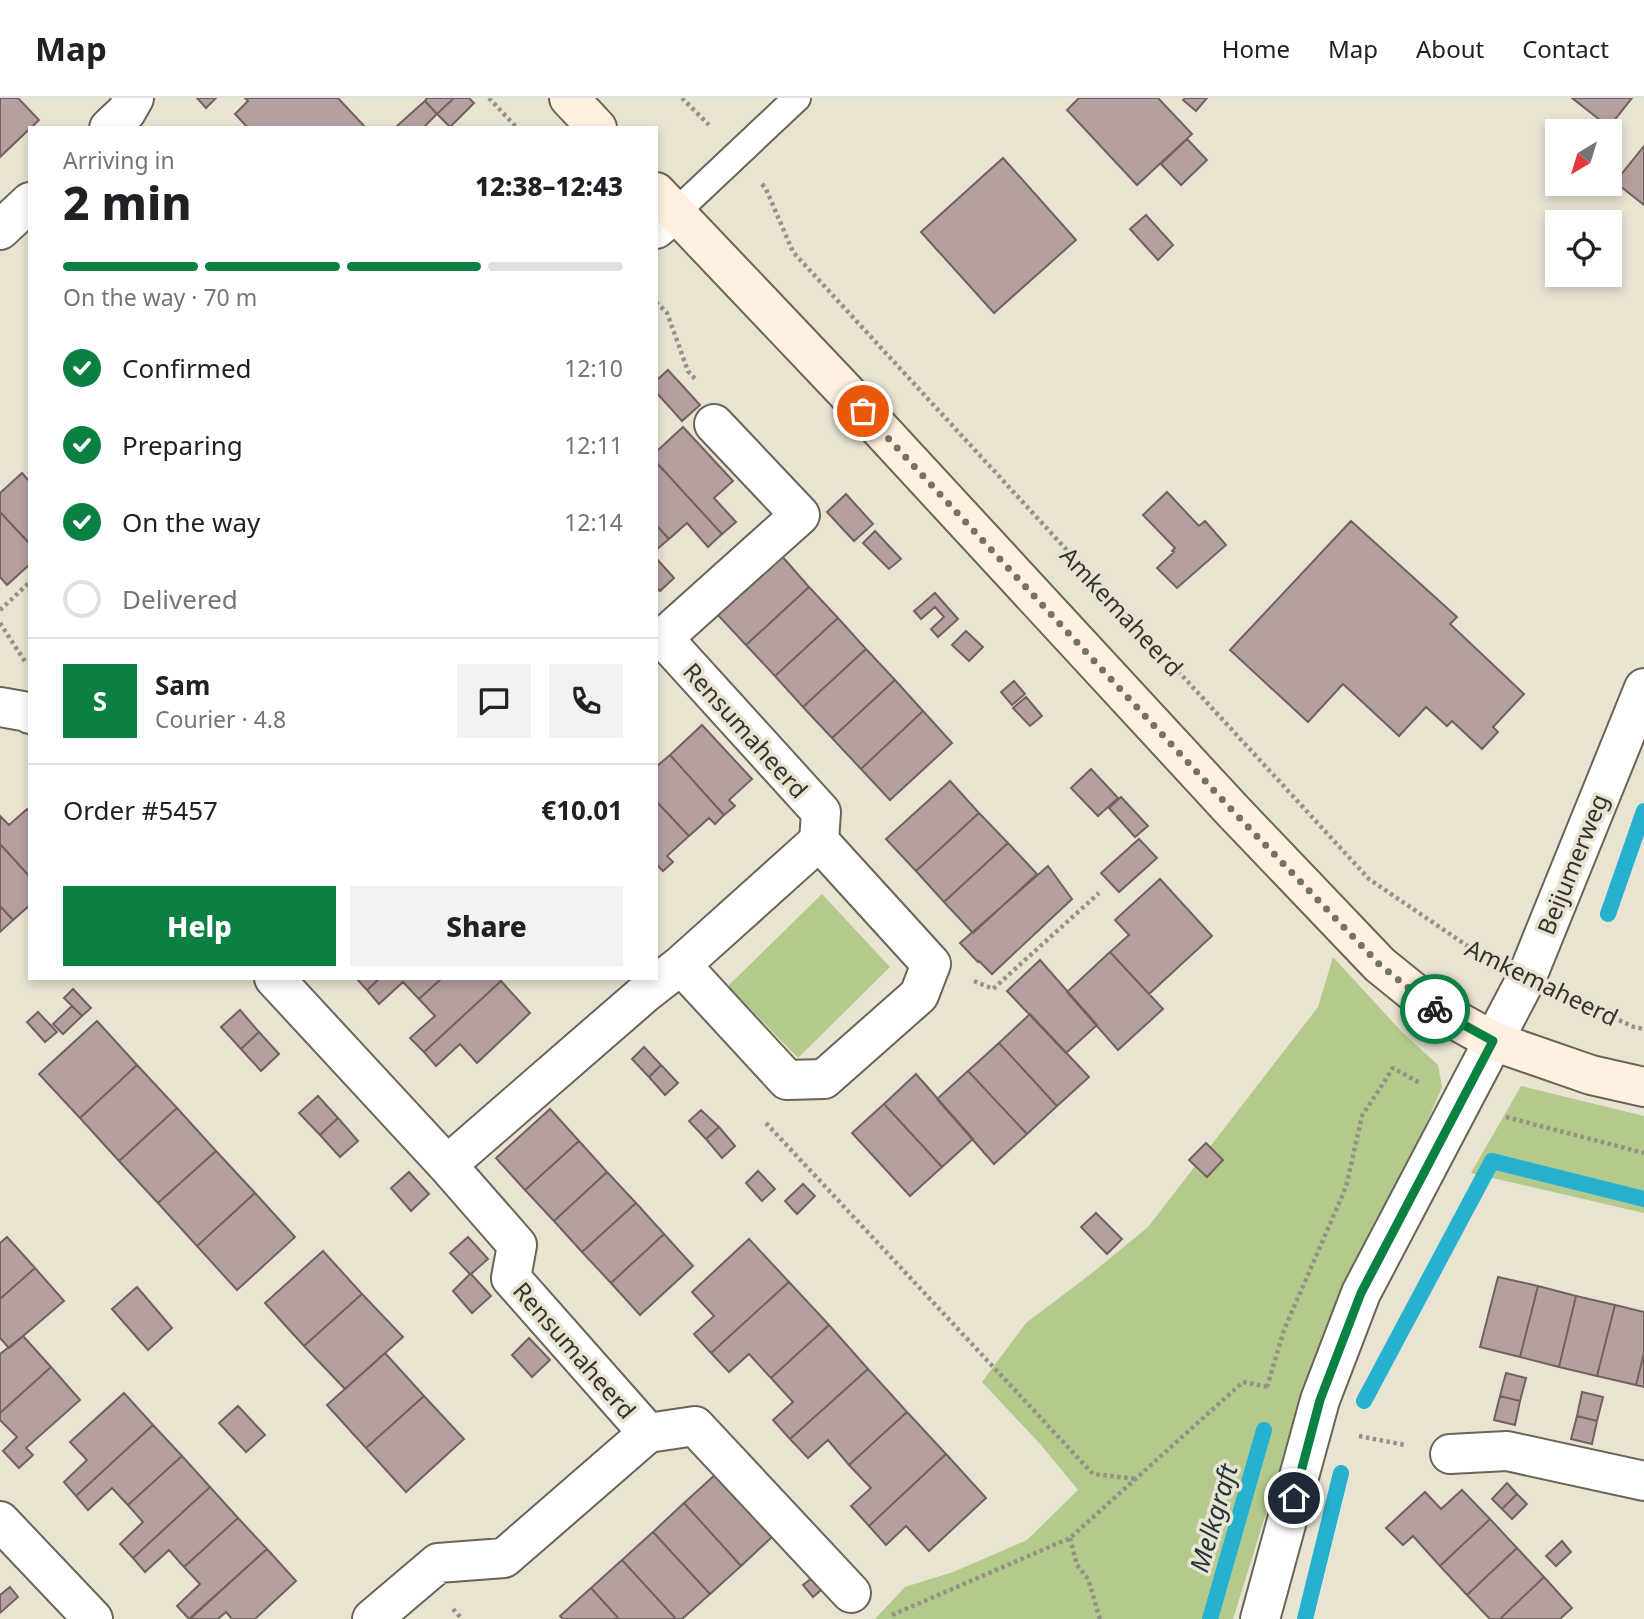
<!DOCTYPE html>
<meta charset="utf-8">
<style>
body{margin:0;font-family:"Noto Sans",sans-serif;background:#f2f2f2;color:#202124;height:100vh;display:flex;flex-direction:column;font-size:26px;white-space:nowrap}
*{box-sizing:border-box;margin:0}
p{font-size:23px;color:#757577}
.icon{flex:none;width:38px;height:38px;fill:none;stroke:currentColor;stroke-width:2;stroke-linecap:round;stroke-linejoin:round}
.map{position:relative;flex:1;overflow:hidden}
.details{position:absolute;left:28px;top:28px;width:630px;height:854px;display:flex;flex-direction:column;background:#fff;border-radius:0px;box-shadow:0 4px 10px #0003}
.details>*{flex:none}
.needle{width:46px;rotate:218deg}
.tools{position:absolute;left:1545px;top:21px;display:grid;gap:14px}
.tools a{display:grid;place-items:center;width:77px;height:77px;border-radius:0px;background:#fff;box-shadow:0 4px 10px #0003;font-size:35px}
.pin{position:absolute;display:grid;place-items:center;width:60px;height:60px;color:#fff;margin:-30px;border:4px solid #fff;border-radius:50%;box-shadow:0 2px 7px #0007}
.courier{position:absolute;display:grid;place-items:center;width:70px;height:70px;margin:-35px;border:5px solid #0b8043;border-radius:50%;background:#fff;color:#222;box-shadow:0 2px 9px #0007}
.headline em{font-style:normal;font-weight:800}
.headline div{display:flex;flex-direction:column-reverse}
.headline{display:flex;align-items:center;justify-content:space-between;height:119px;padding:0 35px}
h1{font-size:46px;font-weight:800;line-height:52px}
.bar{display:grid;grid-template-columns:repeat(4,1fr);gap:10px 7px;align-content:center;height:84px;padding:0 35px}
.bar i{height:9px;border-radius:5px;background:#e0e0e0}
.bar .selected{background:#0b8043}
.bar p{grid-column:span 4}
.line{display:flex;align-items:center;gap:18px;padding:0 35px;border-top:2px solid #e0e0e0}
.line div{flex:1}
.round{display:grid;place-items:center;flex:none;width:74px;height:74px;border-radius:0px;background:#f2f2f2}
ol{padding:0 35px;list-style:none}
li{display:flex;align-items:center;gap:21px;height:77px}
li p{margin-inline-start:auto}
li .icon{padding:7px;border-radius:50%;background:#0b8043;color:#fff;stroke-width:4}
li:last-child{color:#757577}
li i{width:38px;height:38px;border:4px solid #e0e0e0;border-radius:50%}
.button{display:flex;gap:14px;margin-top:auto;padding:14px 35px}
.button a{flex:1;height:80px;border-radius:0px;background:#0b8043;color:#fff;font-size:28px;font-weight:800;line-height:80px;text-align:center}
.button a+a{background:#f2f2f2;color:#202124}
header{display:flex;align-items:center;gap:42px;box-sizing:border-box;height:98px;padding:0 35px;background:#fff;border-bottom:2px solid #e0e0e0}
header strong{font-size:33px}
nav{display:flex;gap:38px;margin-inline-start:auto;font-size:24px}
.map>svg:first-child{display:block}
.green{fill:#b4ca8c}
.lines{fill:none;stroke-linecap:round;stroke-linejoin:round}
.stream{stroke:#26b1d0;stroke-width:16}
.building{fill:#b4a09f;stroke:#736160;stroke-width:2}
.lane-casing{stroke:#696455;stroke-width:30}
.street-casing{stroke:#696455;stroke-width:42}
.secondary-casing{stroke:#696455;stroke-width:42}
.path{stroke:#969285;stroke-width:4.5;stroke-dasharray:3.5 3.5;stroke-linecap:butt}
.lane{stroke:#fff;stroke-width:26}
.street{stroke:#fff;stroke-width:38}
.secondary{stroke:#fff0e0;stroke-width:38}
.done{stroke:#747166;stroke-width:7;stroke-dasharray:0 12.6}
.route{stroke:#0b8043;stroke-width:9}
.labels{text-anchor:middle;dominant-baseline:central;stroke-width:7;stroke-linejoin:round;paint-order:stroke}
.street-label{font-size:24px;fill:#35332c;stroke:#e9e3d2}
.water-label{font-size:26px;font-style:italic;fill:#20363c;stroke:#e9e3d2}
</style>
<header>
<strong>Map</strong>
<nav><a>Home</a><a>Map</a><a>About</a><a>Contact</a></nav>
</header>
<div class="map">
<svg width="1644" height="1521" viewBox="0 0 1644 1521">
<rect width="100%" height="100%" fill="#e9e3d2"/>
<path class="green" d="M822,796L890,869L798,960L728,888Z
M1333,859L1402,934L1438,967L1442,989L1411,1061L1357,1168L1298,1307L1292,1332L1233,1521H875L905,1489L953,1474L1027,1442L1078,1392L1041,1347L982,1284L1026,1225L1092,1175L1148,1129L1318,909Z
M1521,988L1644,1018V1115L1471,1075Z"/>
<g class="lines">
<path class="stream" d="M1608,816L1644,713
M1364,1303L1492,1063L1644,1101
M1210,1521L1264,1332
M1305,1521L1341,1375"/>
</g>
<path class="building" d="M0,0H18L39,22L0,59Z
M197,0H216L206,10Z
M245,0H338L366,30H248L235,16L248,3Z
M427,0H454L437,16L425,3Z
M454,0H469L474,5L450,29L437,16Z
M1079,0H1158L1192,36L1137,87L1067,12Z
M1185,0H1207L1196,13L1183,2Z
M1572,0H1632L1609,29Z
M425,3L437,16L423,30H398L397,28Z
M1187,41L1207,62L1181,87L1161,66Z
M1644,48V107L1615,84Z
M1003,60L1076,142L994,215L921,134Z
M1146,117L1173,147L1158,162L1130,131Z
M668,272L700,307L682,323L656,294V283Z
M683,329L733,383L714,400L736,424L722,436L656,364V354Z
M656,364L722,436L708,449L687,425L669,441L656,427Z
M22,375L30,384V446L0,414V395Z
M1167,394L1199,428L1205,423L1226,447L1177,490L1157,470L1174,454L1172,453L1175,450L1143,417Z
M846,396L873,426L854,443L827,414Z
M0,414L30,446V466L7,487L0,479Z
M1351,423L1457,519L1450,526L1524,596L1493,629L1498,634L1482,651L1452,623L1447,628L1426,609L1399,638L1343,586L1308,624L1230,552Z
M656,427L669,441L656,452Z
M875,433L901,461L889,471L863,445Z
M780,456L809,489L746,547L717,516Z
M656,460L674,480L660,493L656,489Z
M809,489L838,520L775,578L746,547Z
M935,495L958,521L938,539L931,531L944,519L935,509L921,521L914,513Z
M838,520L866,551L803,609L775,578Z
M966,533L983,549L969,563L952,547Z
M866,551L895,582L832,640L803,609Z
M895,582L923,613L861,671L832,640Z
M1014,583L1025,596L1012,607L1001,594Z
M1026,599L1042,618L1030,628L1013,610Z
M923,613L952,645L890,702L861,671Z
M702,627L752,681L729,702L735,708L724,717L670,657Z
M670,657L724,717L715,726L709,720L689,738L656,703V669Z
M1091,671L1118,700L1098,718L1071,690Z
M950,683L979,715L916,773L886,741Z
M1121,699L1148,728L1135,739L1109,710Z
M656,703L689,738L667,758L673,764L663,773L656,766Z
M27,711L30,714V779L0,746V718L9,727Z
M979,715L1008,745L944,804L916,773Z
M1139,741L1157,760L1119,794L1101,775Z
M1008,745L1037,776L973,835L944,804Z
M0,746L30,779V807L13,822L0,808Z
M1048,768L1072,801L992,876L979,863L978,864L960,845Z
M1160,781L1212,838L1149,896L1110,854L1129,837L1115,822Z
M0,808L13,822L0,834Z
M1110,854L1163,911L1118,952L1067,894Z
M1040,862L1097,927L1066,955L1007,893Z
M356,880H380L367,892Z
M380,880H442L419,901L403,884L379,906L367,892Z
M442,880H498L501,883L424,954L410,940L435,918L419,901Z
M501,883L530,915L477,965L460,946L436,968L424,954Z
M73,891L91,910L82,918L64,900Z
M72,908L82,918L63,936L53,926Z
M240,912L259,934L241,951L221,929Z
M38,914L57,934L45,944L27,924Z
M1030,916L1089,979L1057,1008L999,945Z
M97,923L137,967L80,1020L39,976Z
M259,934L279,956L261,973L241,951Z
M999,945L1057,1008L1027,1036L968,973Z
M644,949L661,967L649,979L632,961Z
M137,967L177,1010L119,1063L80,1020Z
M661,967L678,985L665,997L649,979Z
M968,973L1027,1036L994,1066L937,1001Z
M916,976L973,1041L942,1069L884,1006Z
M318,998L338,1020L320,1037L299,1015Z
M884,1006L942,1069L910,1098L852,1035Z
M177,1010L216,1053L158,1105L119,1063Z
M550,1011L579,1043L525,1092L496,1060Z
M701,1012L719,1029L706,1041L689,1023Z
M338,1020L358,1043L340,1059L320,1037Z
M719,1029L735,1048L722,1060L706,1041Z
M579,1043L607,1074L554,1123L525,1092Z
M1206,1045L1223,1062L1207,1079L1189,1062Z
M216,1053L255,1095L197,1148L158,1105Z
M758,1073L775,1091L762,1103L746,1085Z
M409,1074L429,1096L411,1113L391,1090Z
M607,1074L636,1105L582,1154L554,1123Z
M803,1086L815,1098L797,1116L785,1103Z
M255,1095L295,1139L237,1192L197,1148Z
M636,1105L664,1136L611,1185L582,1154Z
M1096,1115L1122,1141L1107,1156L1081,1129Z
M664,1136L693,1168L640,1217L611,1185Z
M7,1139L35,1170L0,1201V1145Z
M468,1139L488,1161L471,1176L491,1198L472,1215L453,1193L470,1176L450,1155Z
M749,1141L789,1184L711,1255L694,1236L714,1218L692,1194Z
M323,1153L362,1196L304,1248L265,1205Z
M35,1170L64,1203L9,1250L0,1240V1201Z
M1498,1179L1538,1188L1520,1259L1480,1249Z
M789,1184L829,1227L771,1280L749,1256L729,1274L711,1255Z
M1538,1188L1576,1198L1559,1269L1520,1259Z
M137,1189L172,1230L148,1252L112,1211Z
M362,1196L403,1239L345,1291L304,1248Z
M1576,1198L1615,1207L1597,1278L1559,1269Z
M1615,1207L1644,1214V1255L1636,1287L1597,1278Z
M829,1227L868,1271L790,1341L773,1322L793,1304L771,1280Z
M23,1238L51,1269L0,1315V1256Z
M529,1240L550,1262L532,1279L512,1257Z
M385,1255L424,1298L366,1350L327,1307Z
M1644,1255V1289L1636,1287Z
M51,1269L80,1302L26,1350L33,1357L19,1370L3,1353L17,1339L0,1322V1315Z
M868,1271L907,1314L849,1367L828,1342L808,1360L790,1341Z
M1506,1275L1526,1280L1520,1303L1500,1298Z
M1582,1294L1603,1299L1597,1323L1577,1318Z
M124,1295L153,1327L76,1398L64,1384L87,1362L70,1344Z
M424,1298L464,1341L406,1394L366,1350Z
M1500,1298L1520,1303L1515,1327L1494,1322Z
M238,1308L265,1337L246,1354L219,1325Z
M907,1314L946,1356L869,1428L851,1408L871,1390L849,1367Z
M1577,1318L1597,1323L1592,1346L1571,1341Z
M153,1327L182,1358L128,1407L112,1390L88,1412L76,1398Z
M946,1356L986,1400L929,1453L906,1428L886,1447L869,1428Z
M182,1358L210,1389L133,1460L120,1446L143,1424L128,1407Z
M716,1376L773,1438L741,1468L684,1405Z
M1507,1385L1517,1396L1502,1411L1492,1401Z
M210,1389L238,1420L184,1469L169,1452L145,1474L133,1460Z
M1462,1392L1490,1421L1440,1468L1413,1438L1403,1447L1386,1430L1425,1394L1441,1411Z
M1517,1396L1527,1406L1512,1421L1502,1411Z
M684,1405L741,1468L710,1496L653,1434Z
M238,1420L267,1451L189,1521L177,1508L200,1486L184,1469Z
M1490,1421L1517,1450L1467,1497L1440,1468Z
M653,1434L710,1496L682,1521H676L622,1462Z
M1562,1443L1571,1454L1556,1468L1546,1458Z
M1517,1450L1544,1479L1500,1521H1490L1467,1497Z
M267,1451L296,1483L255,1521H232L226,1514L218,1521H190Z
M622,1462L676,1521H619L591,1490Z
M1544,1479L1572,1510L1560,1521H1500Z
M812,1480L821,1492L813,1499L803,1487Z
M10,1489L18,1499L0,1515V1497Z
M591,1490L619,1521H563L560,1518Z"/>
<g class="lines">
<defs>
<path id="lane" d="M675,115L797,0"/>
<path id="street" d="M109,30L126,14L134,0
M656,131L675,115
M0,132L30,104
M0,609L28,614L30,616
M681,867L787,982L824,981L919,897L931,866L819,743
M274,880L447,1067L517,1147L511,1180L648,1335L504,1460L438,1465L372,1521
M447,1067L645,895L681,867L819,743L821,714L663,540L800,417L714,326
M648,1335L695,1328L851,1495
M1450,1356L1507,1353L1644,1383
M0,1423L93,1521
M1260,1521L1320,1302L1361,1195L1526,881L1644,590"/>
<path id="secondary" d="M569,0L597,30
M656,94L845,293L1232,712L1380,867L1432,909L1493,943L1591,977L1644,989"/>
</defs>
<use href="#lane" class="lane-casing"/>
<use href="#street" class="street-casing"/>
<use href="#secondary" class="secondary-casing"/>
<path class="path" d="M489,0L517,30
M682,0L709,27
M762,86L766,91L793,154L1369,781L1469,849L1485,858
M656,204L667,215L688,273L697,283
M0,512L30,484
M0,525L26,565
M974,883L993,891L1099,795
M1568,899L1634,929L1644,931
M1506,1019L1644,1055
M766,1025L1093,1376L1137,1381
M1267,1289L1284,1232L1346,1089L1362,1018L1393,970L1420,985
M1359,1338L1405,1347
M1070,1440L1077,1467L1088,1481L1100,1521
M453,1511L462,1521
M892,1517L1070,1440L1243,1284L1268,1289"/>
<use href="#lane" class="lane"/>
<use href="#street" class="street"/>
<use href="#secondary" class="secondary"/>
</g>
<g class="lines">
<path class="done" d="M863,313L1232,712L1380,867L1435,911"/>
<path class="route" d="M1294,1400L1320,1302L1361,1195L1493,943L1435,911"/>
</g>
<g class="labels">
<g class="street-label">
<text transform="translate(1122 513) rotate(47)">Amkemaheerd</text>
<text transform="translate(746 632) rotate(48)">Rensumaheerd</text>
<text transform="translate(1572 766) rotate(-68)">Beijumerweg</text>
<text transform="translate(1542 884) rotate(26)">Amkemaheerd</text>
<text transform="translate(575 1252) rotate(49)">Rensumaheerd</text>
</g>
<g class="water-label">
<text transform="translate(1213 1420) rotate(-74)">Melkgraft</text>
</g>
</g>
</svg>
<div class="tools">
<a><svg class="needle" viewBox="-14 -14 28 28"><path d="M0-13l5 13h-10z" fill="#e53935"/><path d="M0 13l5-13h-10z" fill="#757577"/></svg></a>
<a><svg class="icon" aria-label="locate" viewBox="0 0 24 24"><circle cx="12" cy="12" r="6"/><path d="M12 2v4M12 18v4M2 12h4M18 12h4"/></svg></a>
</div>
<div class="pin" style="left:863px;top:313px;background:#ea580c"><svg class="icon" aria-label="bag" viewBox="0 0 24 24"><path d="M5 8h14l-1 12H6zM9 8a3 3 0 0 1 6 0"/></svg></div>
<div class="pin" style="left:1294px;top:1400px;background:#1f2937"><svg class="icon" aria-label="home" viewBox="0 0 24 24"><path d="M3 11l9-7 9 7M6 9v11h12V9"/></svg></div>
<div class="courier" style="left:1435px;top:911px"><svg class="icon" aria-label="bike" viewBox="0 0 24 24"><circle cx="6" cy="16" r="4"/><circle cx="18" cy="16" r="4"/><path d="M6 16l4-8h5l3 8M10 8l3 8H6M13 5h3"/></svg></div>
<section class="details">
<div class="headline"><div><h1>2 min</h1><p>Arriving in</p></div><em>12:38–12:43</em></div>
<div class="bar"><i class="selected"></i><i class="selected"></i><i class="selected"></i><i></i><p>On the way · 70 m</p></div>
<ol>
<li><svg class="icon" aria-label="check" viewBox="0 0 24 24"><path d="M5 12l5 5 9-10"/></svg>Confirmed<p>12:10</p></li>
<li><svg class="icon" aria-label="check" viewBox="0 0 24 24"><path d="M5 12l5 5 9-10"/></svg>Preparing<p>12:11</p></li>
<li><svg class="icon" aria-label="check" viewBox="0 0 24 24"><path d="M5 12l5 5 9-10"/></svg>On the way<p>12:14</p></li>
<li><i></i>Delivered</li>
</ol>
<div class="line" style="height:126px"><b class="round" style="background:#0b8043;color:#fff">S</b><div><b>Sam</b><p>Courier · 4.8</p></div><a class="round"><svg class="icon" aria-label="chat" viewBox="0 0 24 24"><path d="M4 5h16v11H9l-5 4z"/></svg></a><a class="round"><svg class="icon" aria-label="phone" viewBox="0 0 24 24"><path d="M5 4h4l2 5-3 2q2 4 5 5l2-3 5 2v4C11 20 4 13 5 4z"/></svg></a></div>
<div class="line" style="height:91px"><div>Order #5457</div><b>€10.01</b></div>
<div class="button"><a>Help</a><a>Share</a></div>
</section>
</div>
